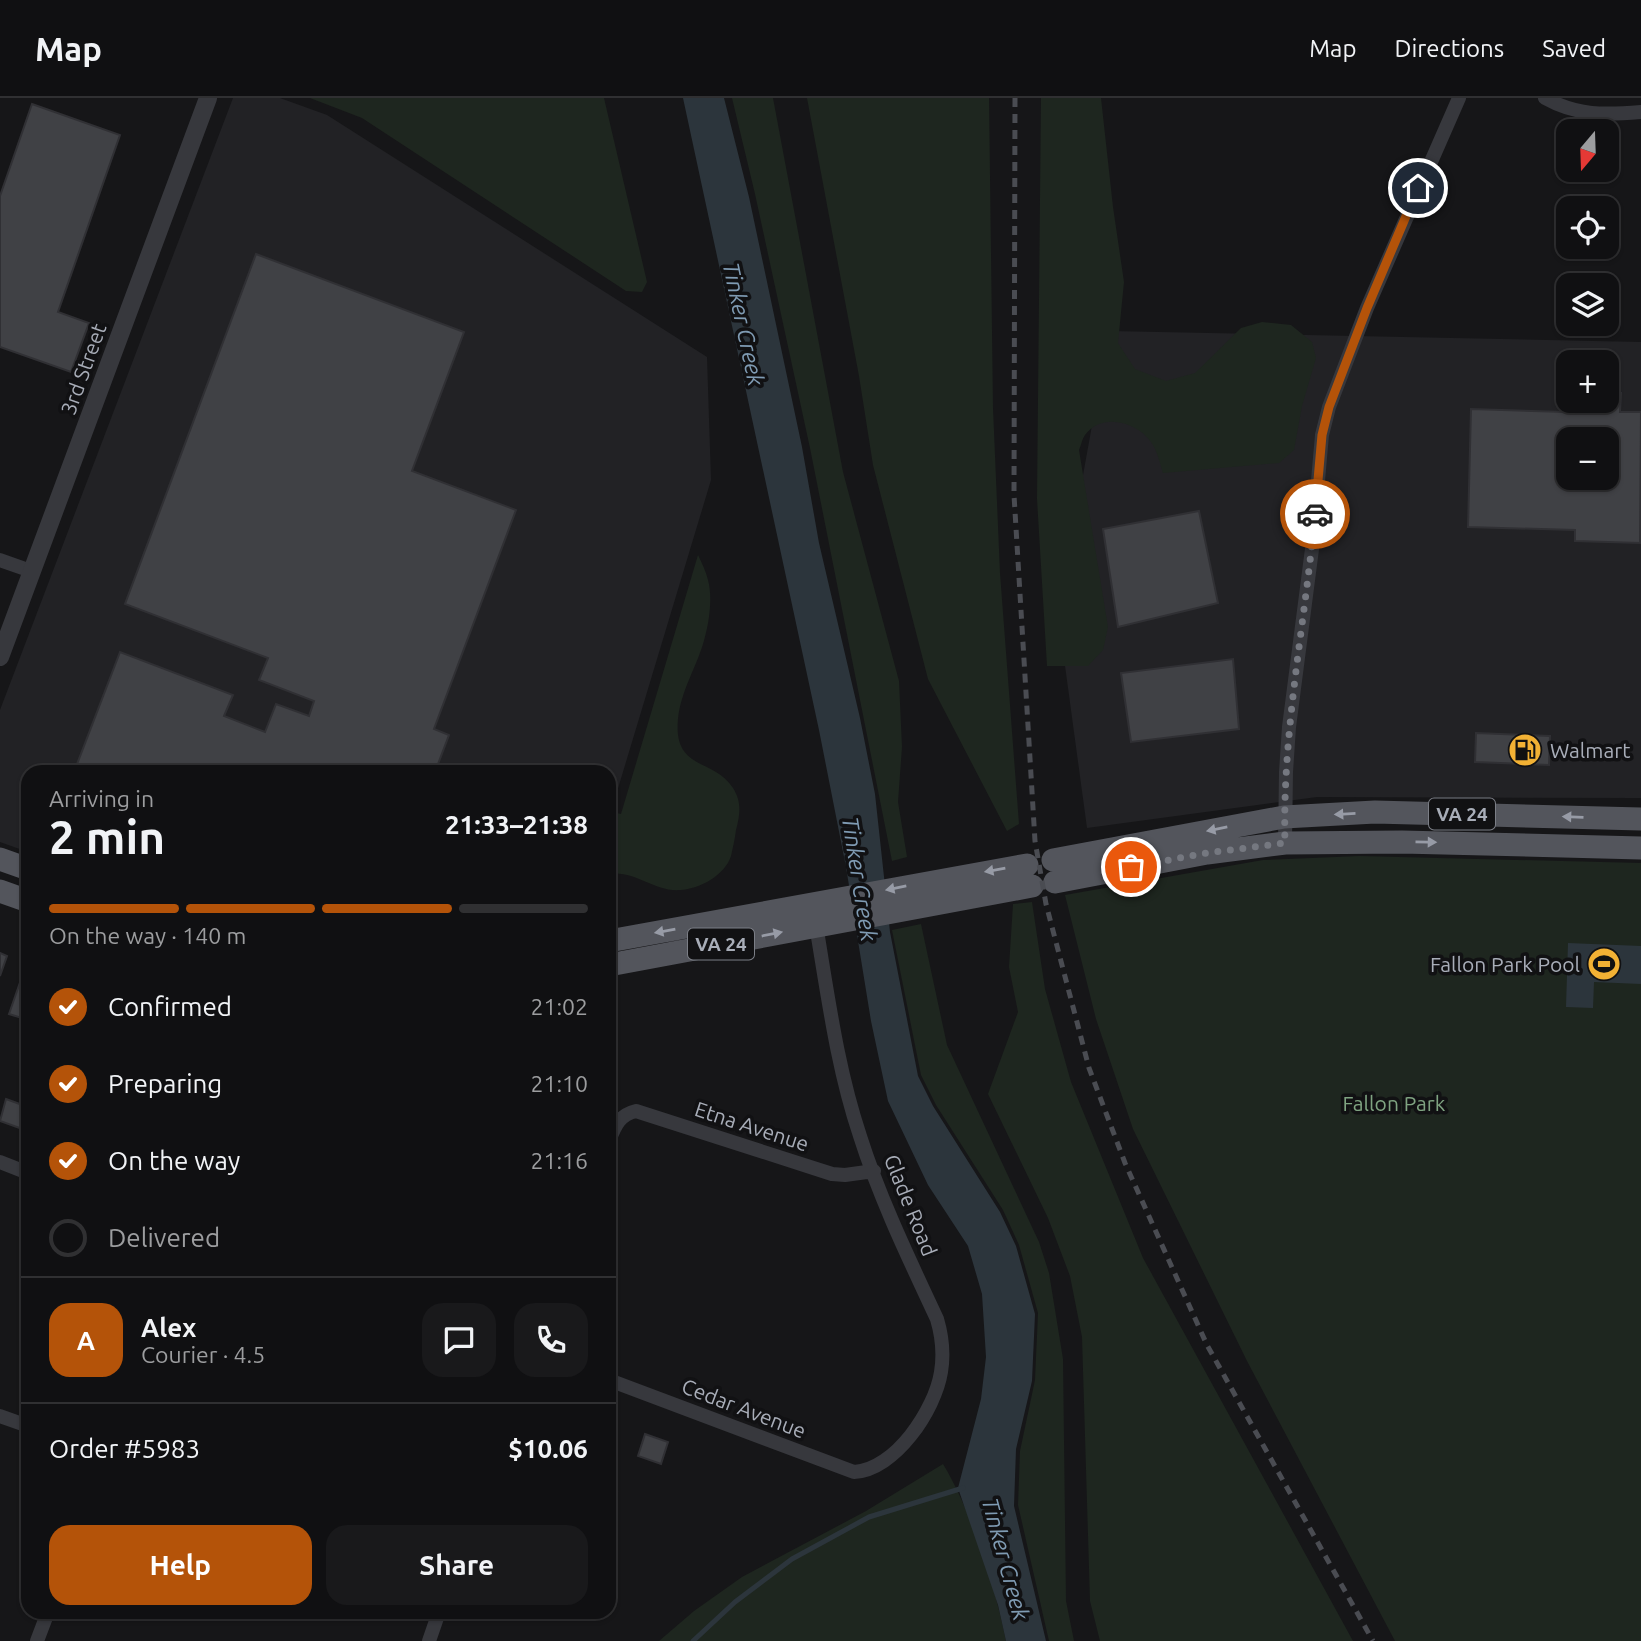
<!DOCTYPE html>
<meta charset="utf-8">
<style>
body{margin:0;font-family:Ubuntu,sans-serif;background:#19191b;color:#f1f3f6;height:100vh;display:flex;flex-direction:column;font-size:26px;white-space:nowrap}
*{box-sizing:border-box;margin:0}
p{font-size:23px;color:#9c9d9f}
.icon{flex:none;width:38px;height:38px;fill:none;stroke:currentColor;stroke-width:2;stroke-linecap:round;stroke-linejoin:round}
.map{position:relative;flex:1;overflow:hidden}
.panel{position:absolute;left:21px;top:667px;width:595px;height:854px;display:flex;flex-direction:column;background:#101012;border-radius:21px;box-shadow:0 2px 5px #0004,0 0 0 2px #303032}
.panel>*{flex:none}
.needle{width:46px;rotate:199deg}
.controls{position:absolute;left:1556px;top:21px;display:grid;gap:14px}
.controls a{display:grid;place-items:center;width:63px;height:63px;border-radius:14px;background:#101012;box-shadow:0 2px 5px #0004,0 0 0 2px #303032;font-size:35px}
.pin{position:absolute;display:grid;place-items:center;width:60px;height:60px;color:#fff;margin:-30px;border:4px solid #fff;border-radius:50%;box-shadow:0 2px 7px #0007}
.courier{position:absolute;display:grid;place-items:center;width:70px;height:70px;margin:-35px;border:5px solid #b45309;border-radius:50%;background:#fff;color:#222;box-shadow:0 2px 9px #0007}
.summary em{font-style:normal;font-weight:600}
.summary div{display:flex;flex-direction:column-reverse}
.summary{display:flex;align-items:center;justify-content:space-between;height:119px;padding:0 28px}
h1{font-size:46px;font-weight:600;line-height:52px}
.bar{display:grid;grid-template-columns:repeat(4,1fr);gap:10px 7px;align-content:center;height:84px;padding:0 28px}
.bar i{height:9px;border-radius:5px;background:#303032}
.bar .on{background:#b45309}
.bar p{grid-column:span 4}
.line{display:flex;align-items:center;gap:18px;padding:0 28px;border-top:2px solid #303032}
.line div{flex:1}
.round{display:grid;place-items:center;flex:none;width:74px;height:74px;border-radius:21px;background:#19191b}
ol{padding:0 28px;list-style:none}
li{display:flex;align-items:center;gap:21px;height:77px}
li p{margin-inline-start:auto}
li .icon{padding:7px;border-radius:50%;background:#b45309;color:#fff;stroke-width:4}
li:last-child{color:#9c9d9f}
li i{width:38px;height:38px;border:4px solid #303032;border-radius:50%}
.primary-button{display:flex;gap:14px;margin-top:auto;padding:14px 28px}
.primary-button a{flex:1;height:80px;border-radius:21px;background:#b45309;color:#fff;font-size:28px;font-weight:600;line-height:80px;text-align:center}
.primary-button a+a{background:#19191b;color:#f1f3f6}
header{display:flex;align-items:center;gap:42px;box-sizing:border-box;height:98px;padding:0 35px;background:#101012;border-bottom:2px solid #303032}
header strong{font-size:33px}
nav{display:flex;gap:38px;margin-inline-start:auto;font-size:24px}
.map>svg:first-child{display:block}
.built{fill:#222225;fill-rule:evenodd}
.green{fill:#1e261f}
.water{fill:#2c353c}
.lines{fill:none;stroke-linecap:round;stroke-linejoin:round}
.stream{stroke:#2c353c;stroke-width:5}
.building{fill:#404145;stroke:#303034;stroke-width:2;fill-rule:evenodd}
.minor{stroke:#37383d;stroke-width:14}
.tertiary{stroke:#37383d;stroke-width:18}
.primary{stroke:#53555c;stroke-width:23}
.rail{stroke:#4a4c52;stroke-width:5;stroke-dasharray:9 7;stroke-linecap:butt}
.oneway{fill:#979ba6}
.done{stroke:#757880;stroke-width:7;stroke-dasharray:0 12.6}
.route{stroke:#b45309;stroke-width:9}
.labels{text-anchor:middle;dominant-baseline:central;stroke-width:7;stroke-linejoin:round;paint-order:stroke}
.shield{fill:#111113;stroke:#7b7e86;stroke-width:2}
.shield-label{font-size:19px;font-weight:bold;fill:#a8adb8}
.street-label{font-size:21px;fill:#a8adb8;stroke:#111113}
.poi-label{font-size:21px;fill:#a8adb8;stroke:#111113;text-anchor:start}
.park-label{font-size:21px;fill:#7fa381;stroke:#111113}
.water-label{font-size:23px;font-style:italic;fill:#7f9bb3;stroke:#111113}
</style>
<header>
<strong>Map</strong>
<nav><a>Map</a><a>Directions</a><a>Saved</a></nav>
</header>
<div class="map">
<svg width="1641" height="1543" viewBox="0 0 1641 1543">
<rect width="100%" height="100%" fill="#161618"/>
<path class="built" d="M233,0H280L327,17L707,259L711,382L613,707L609,705V674H28V754L0,744V612Z
M1109,233L1641,244V700L1317,699L1087,730L1058,516ZM1568,264H1606V303H1568ZM1568,341H1606V380H1568Z"/>
<path class="green" d="M310,0H604L647,184L642,194L626,193L362,20Z
M732,0H773L843,374L899,583L902,649L898,704L907,759L892,763L810,350L755,96Z
M807,0H989L993,310L1000,475L1019,726L1007,733L928,581L873,367L859,278Z
M1041,0H1101L1113,109L1124,184L1118,245L1135,271L1166,283L1195,275L1241,230L1262,224L1291,227L1312,244L1316,260L1302,308L1294,352L1279,365L1163,375C1160,365 1157,352 1151,344C1137,324 1102,314 1085,337C1082,341 1081,348 1079,352L1108,529L1103,552L1088,568H1047L1037,401Z
M698,457C702,465 706,474 708,482C713,500 709,527 703,546C695,572 681,593 678,621C673,673 714,660 733,690C742,704 740,717 736,732C735,740 733,749 731,758C725,777 700,791 680,792C654,794 635,772 609,776V713L621,716Z
M1360,758L1641,765V1543H1395L1247,1263L1133,1031L1096,921L1065,797L1263,762Z
M1032,804L1045,891L1071,984L1143,1160L1353,1543H1100L1090,1503L1082,1239L1070,1178L1048,1120L988,996L1018,914L1009,869L1013,806Z
M921,826L947,947L1039,1144L1049,1175L1063,1261L1066,1503L1074,1543H1049L1018,1407L1020,1353L1035,1282L1038,1215L1019,1147L1003,1112L936,1007L921,977L892,832Z
M943,1366C972,1414 995,1488 1006,1543H659L694,1513L742,1479L866,1413Z"/>
<path class="water" d="M683,0H724L749,99L802,349L819,445L860,620L875,696L890,834L918,978L933,1008L1000,1114L1016,1148L1035,1216L1032,1283L1016,1351L1014,1408L1046,1543H1006L998,1507L958,1390L981,1301L986,1259L982,1196L968,1148L928,1087L888,1003L871,923L846,769L819,632Z
M1568,845L1641,848V886L1594,884L1593,910L1566,909Z"/>
<g class="lines">
<path class="stream" d="M693,1543L735,1504L792,1461L869,1419L963,1390"/>
</g>
<path class="building" d="M32,6L120,37L58,214L89,225L71,274L0,249V98Z
M256,156L464,234L412,373L516,412L434,631L449,637L435,674H74L120,554L233,597L224,618L265,634L276,606L309,618L314,603L259,582L268,560L125,506Z
M1565,293H1568V303H1606V294L1621,295L1620,314H1641L1640,445L1575,443V432L1468,429L1471,311L1565,314ZM1568,341H1606V380H1568Z
M1199,413L1218,505L1118,529L1103,431Z
M1233,561L1239,631L1131,644L1121,575Z
M1476,635L1550,638L1549,667L1475,664Z
M0,855L7,858L0,878Z
M25,870L28,872V922L9,916Z
M6,1001L28,1009V1033L0,1023Z
M645,1336L668,1344L661,1366L638,1358Z
M609,1391L617,1394L610,1412H609Z"/>
<g class="lines">
<path class="minor" d="M1545,0C1577,18 1605,17 1641,14
M0,462L31,473
M1285,745L1286,674L1289,629L1312,451L1322,337L1329,309L1367,210L1459,0
M609,1043C615,1028 619,1017 636,1013L832,1076L845,1077L874,1073
M0,1064L28,1075
M609,1282L854,1374C895,1372 935,1312 941,1274C944,1256 942,1238 937,1221C909,1161 880,1101 860,1038C837,969 828,898 816,827
M0,1318L28,1328
M37,1543L48,1514
M429,1543L439,1514"/>
<path class="tertiary" d="M0,559L208,0"/>
<path class="primary" d="M0,761L28,771
M1053,762L1284,719L1375,714L1641,721
M1055,784L1207,755L1285,745L1402,744L1641,750
M0,793L28,803
M609,843L1027,767
M609,867L1032,788"/>
<path class="rail" d="M1015,0L1014,397L1035,743L1046,806L1089,970L1125,1065L1207,1247L1373,1543"/>
</g>
<defs><path id="oneway-solid" d="M-6-.8H1V-3.2L6.5 0L1 3.2V.8H-6Z" transform="scale(1.75)"/></defs>
<g class="oneway">
<use href="#oneway-solid" transform="translate(1345 716) rotate(177)"/>
<use href="#oneway-solid" transform="translate(1573 719) rotate(-178)"/>
<use href="#oneway-solid" transform="translate(1217 731) rotate(169)"/>
<use href="#oneway-solid" transform="translate(1426 744) rotate(1)"/>
<use href="#oneway-solid" transform="translate(995 772) rotate(170)"/>
<use href="#oneway-solid" transform="translate(896 790) rotate(169)"/>
<use href="#oneway-solid" transform="translate(665 833) rotate(170)"/>
<use href="#oneway-solid" transform="translate(772 836) rotate(-11)"/>
</g>
<g class="lines">
<path class="done" d="M1131,769L1207,755L1285,745C1282,634 1305,526 1315,416"/>
<path class="route" d="M1315,416L1322,337L1329,309L1367,210L1418,90"/>
</g>
<defs>
<symbol id="fuel-disc" viewBox="-11 -11 22 22"><circle r="9.5" fill="#f2b134" stroke="#111113"/><path d="M-5.5-6h7V0h2V4h1.3V-2.5L3-4.5l.8-.8L6-3V5H2.5V1h-1V6h-7ZM-4.2-4.7v3.2H.2V-4.7Z" fill="#111"/></symbol>
<symbol id="stadium-disc" viewBox="-11 -11 22 22"><circle r="9.5" fill="#f2b134" stroke="#111113"/><path d="M0-5a6.5 5 0 1 0 0 10a6.5 5 0 1 0 0-10ZM-3.5-1.8h7v3.6h-7Z" fill="#111"/></symbol>
</defs>
<g fill-rule="evenodd">
<use href="#fuel-disc" x="1506" y="633" width="38" height="38"/>
<use href="#stadium-disc" x="1585" y="847" width="38" height="38"/>
</g>
<g class="labels">
<g class="shield">
<rect x="1429" y="700.5" width="66" height="31" rx="5"/>
<rect x="688" y="830.5" width="66" height="31" rx="5"/>
</g>
<g class="shield-label">
<text x="1462" y="716">VA 24</text>
<text x="721" y="846">VA 24</text>
</g>
<g class="street-label">
<text transform="translate(83 271) rotate(-70)">3rd Street</text>
<text transform="translate(752 1028) rotate(18)">Etna Avenue</text>
<text transform="translate(911 1107) rotate(68)">Glade Road</text>
<text transform="translate(744 1310) rotate(21)">Cedar Avenue</text>
</g>
<g class="poi-label">
<text x="1550" y="652">Walmart</text>
<text x="1580" y="866" text-anchor="end">Fallon Park Pool</text>
</g>
<g class="park-label">
<text x="1394" y="1005">Fallon Park</text>
</g>
<g class="water-label">
<text transform="translate(744 226) rotate(78)">Tinker Creek</text>
<text transform="translate(860 781) rotate(81)">Tinker Creek</text>
<text transform="translate(1006 1461) rotate(75)">Tinker Creek</text>
</g>
</g>
</svg>
<div class="controls">
<a><svg class="needle" viewBox="-14 -14 28 28"><path d="M0-13l5 13h-10z" fill="#e53935"/><path d="M0 13l5-13h-10z" fill="#9c9d9f"/></svg></a>
<a><svg class="icon" aria-label="locate" viewBox="0 0 24 24"><circle cx="12" cy="12" r="6"/><path d="M12 2v4M12 18v4M2 12h4M18 12h4"/></svg></a>
<a><svg class="icon" aria-label="layers" viewBox="0 0 24 24"><path d="M12 4l9 5-9 5-9-5zM3 14l9 5 9-5"/></svg></a>
<a>+</a>
<a>−</a>
</div>
<div class="pin" style="left:1131px;top:769px;background:#ea580c"><svg class="icon" aria-label="bag" viewBox="0 0 24 24"><path d="M5 8h14l-1 12H6zM9 8a3 3 0 0 1 6 0"/></svg></div>
<div class="pin" style="left:1418px;top:90px;background:#1f2937"><svg class="icon" aria-label="home" viewBox="0 0 24 24"><path d="M3 11l9-7 9 7M6 9v11h12V9"/></svg></div>
<div class="courier" style="left:1315px;top:416px"><svg class="icon" aria-label="car" viewBox="0 0 24 24"><path d="M5 17H2v-5l4-1 3-4h7l3 4 3 1v5h-3M9 17h6M6 11h13"/><circle cx="7" cy="17" r="2"/><circle cx="17" cy="17" r="2"/></svg></div>
<section class="panel">
<div class="summary"><div><h1>2 min</h1><p>Arriving in</p></div><em>21:33–21:38</em></div>
<div class="bar"><i class="on"></i><i class="on"></i><i class="on"></i><i></i><p>On the way · 140 m</p></div>
<ol>
<li><svg class="icon" aria-label="check" viewBox="0 0 24 24"><path d="M5 12l5 5 9-10"/></svg>Confirmed<p>21:02</p></li>
<li><svg class="icon" aria-label="check" viewBox="0 0 24 24"><path d="M5 12l5 5 9-10"/></svg>Preparing<p>21:10</p></li>
<li><svg class="icon" aria-label="check" viewBox="0 0 24 24"><path d="M5 12l5 5 9-10"/></svg>On the way<p>21:16</p></li>
<li><i></i>Delivered</li>
</ol>
<div class="line" style="height:126px"><b class="round" style="background:#b45309;color:#fff">A</b><div><b>Alex</b><p>Courier · 4.5</p></div><a class="round"><svg class="icon" aria-label="chat" viewBox="0 0 24 24"><path d="M4 5h16v11H9l-5 4z"/></svg></a><a class="round"><svg class="icon" aria-label="phone" viewBox="0 0 24 24"><path d="M5 4h4l2 5-3 2q2 4 5 5l2-3 5 2v4C11 20 4 13 5 4z"/></svg></a></div>
<div class="line" style="height:91px"><div>Order #5983</div><b>$10.06</b></div>
<div class="primary-button"><a>Help</a><a>Share</a></div>
</section>
</div>
